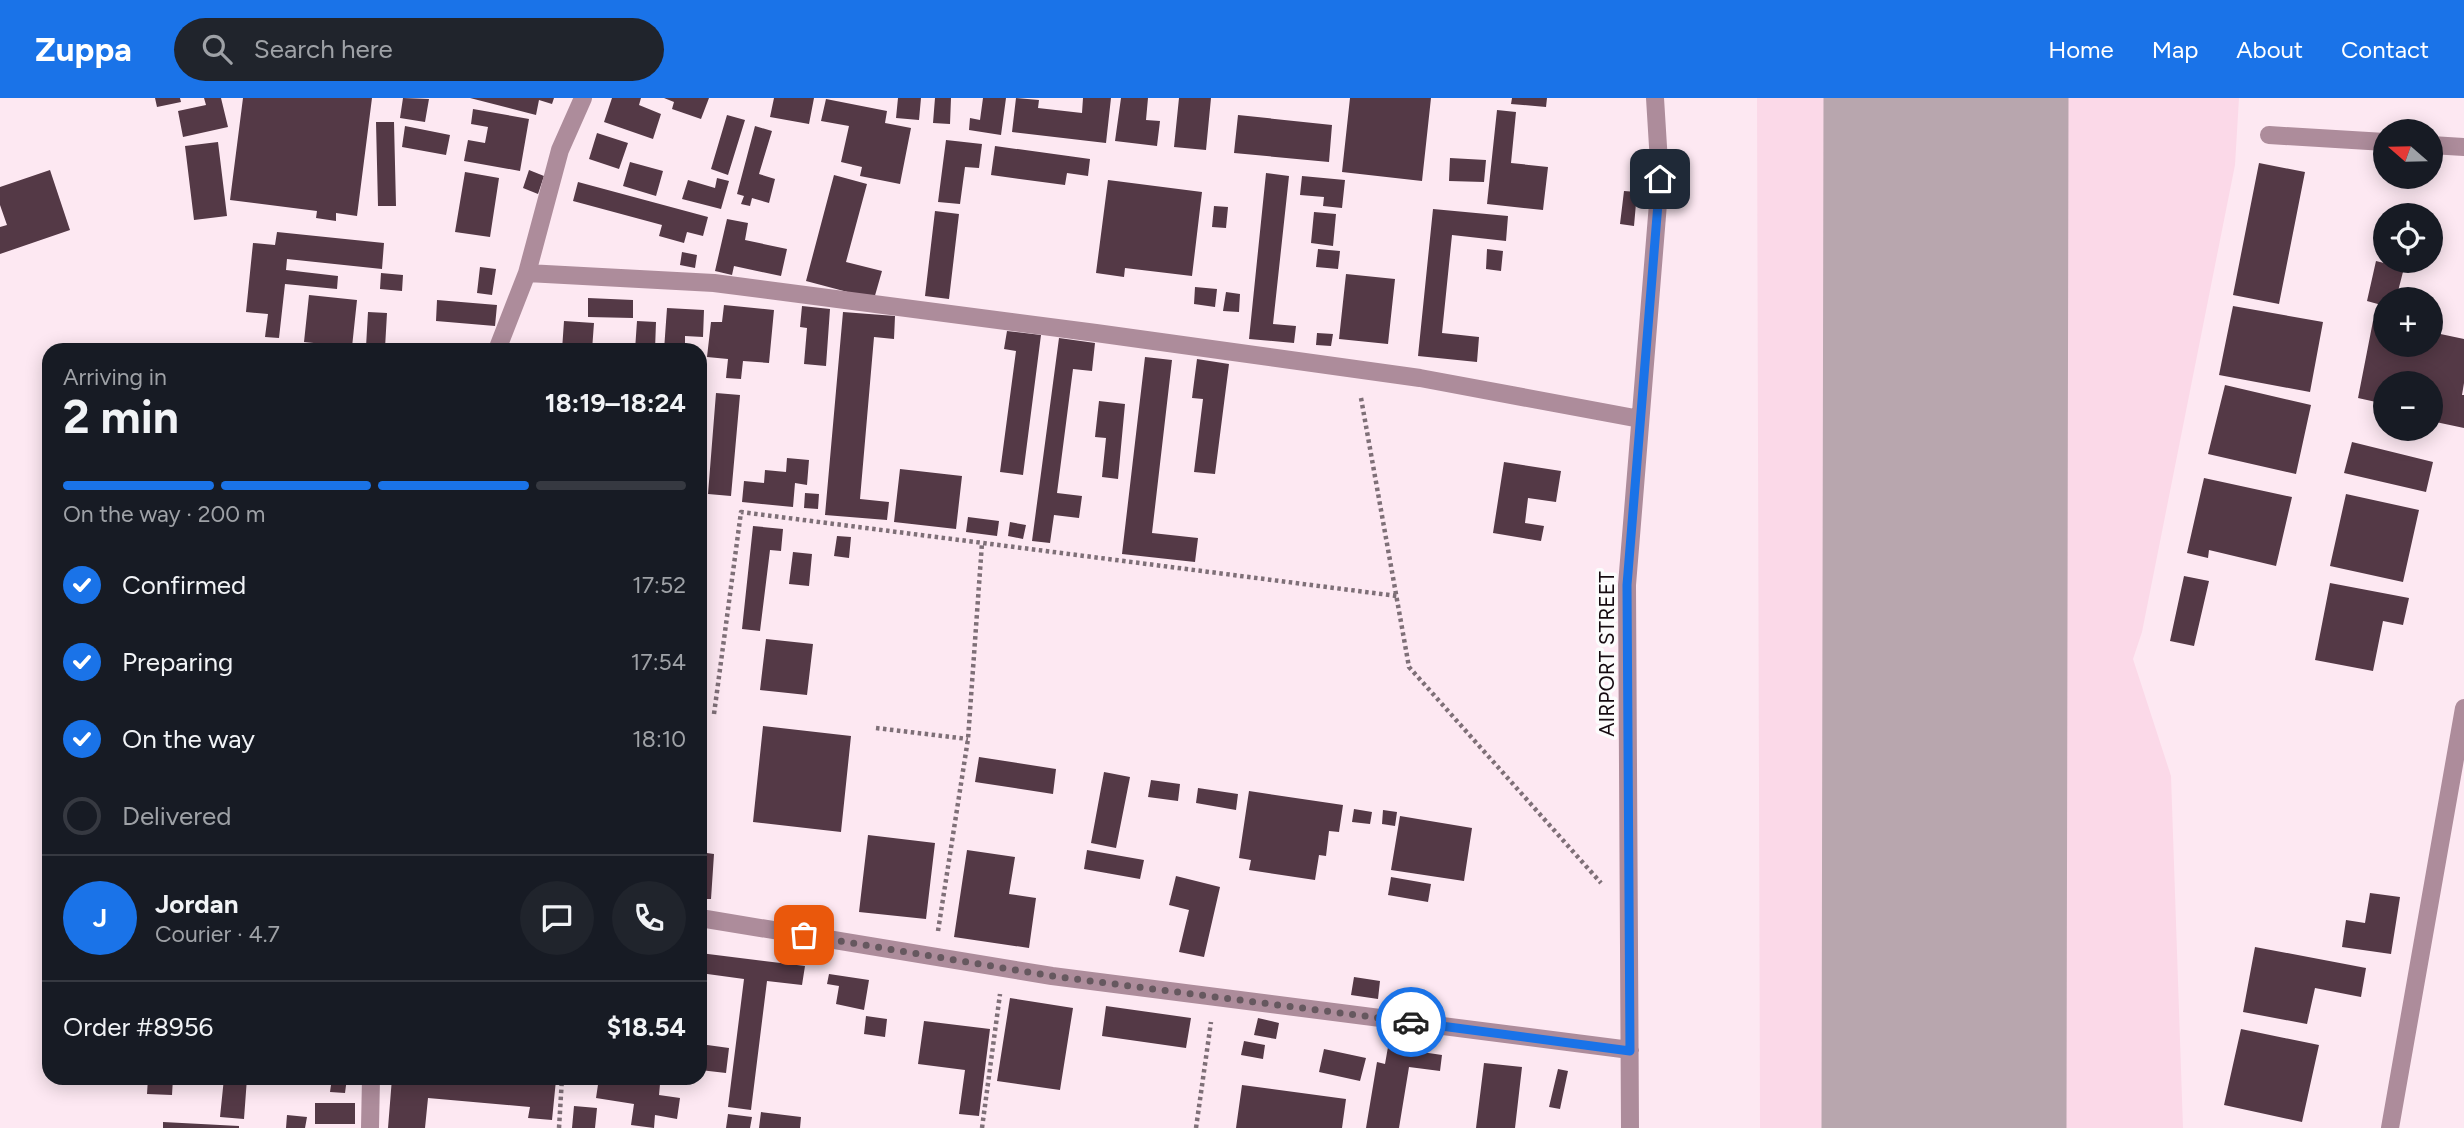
<!DOCTYPE html>
<meta charset="utf-8">
<style>
body{margin:0;font-family:Figtree,sans-serif;background:#20242c;color:#f1f3f6;height:100vh;display:flex;flex-direction:column;font-size:26px;white-space:nowrap}
*{box-sizing:border-box;margin:0}
p{font-size:23px;color:#9ea1a6}
.icon{flex:none;width:38px;height:38px;fill:none;stroke:currentColor;stroke-width:2;stroke-linecap:round;stroke-linejoin:round}
.map{position:relative;flex:1;overflow:hidden}
.panel{position:absolute;left:42px;top:245px;width:665px;height:742px;display:flex;flex-direction:column;background:#171b24;border-radius:21px;box-shadow:0 4px 18px #0003}
.panel>*{flex:none}
.needle{width:46px;rotate:290deg}
.fabs{position:absolute;left:2373px;top:21px;display:grid;gap:14px}
.fabs a{display:grid;place-items:center;width:70px;height:70px;border-radius:50%;background:#171b24;box-shadow:0 4px 18px #0003;font-size:35px}
.pin{position:absolute;display:grid;place-items:center;width:60px;height:60px;color:#fff;margin:-30px;border-radius:14px;box-shadow:0 4px 10px #0006}
.courier{position:absolute;display:grid;place-items:center;width:70px;height:70px;margin:-35px;border:5px solid #1a73e8;border-radius:50%;background:#fff;color:#222;box-shadow:0 2px 9px #0007}
.head em{font-style:normal;font-weight:700}
.head div{display:flex;flex-direction:column-reverse}
.head{display:flex;align-items:center;justify-content:space-between;height:119px;padding:0 21px}
h1{font-size:46px;font-weight:700;line-height:52px}
.bar{display:grid;grid-template-columns:repeat(4,1fr);gap:10px 7px;align-content:center;height:84px;padding:0 21px}
.bar i{height:9px;border-radius:5px;background:#363941}
.bar .active{background:#1a73e8}
.bar p{grid-column:span 4}
.line{display:flex;align-items:center;gap:18px;padding:0 21px;border-top:2px solid #363941}
.line div{flex:1}
.round{display:grid;place-items:center;flex:none;width:74px;height:74px;border-radius:37px;background:#20242c}
ol{padding:0 21px;list-style:none}
li{display:flex;align-items:center;gap:21px;height:77px}
li p{margin-inline-start:auto}
li .icon{padding:7px;border-radius:50%;background:#1a73e8;color:#fff;stroke-width:4}
li:last-child{color:#9ea1a6}
li i{width:38px;height:38px;border:4px solid #363941;border-radius:50%}
header{display:flex;align-items:center;gap:42px;box-sizing:border-box;height:98px;padding:0 35px;background:#1a73e8;color:#fff}
header strong{font-size:33px}
nav{display:flex;gap:38px;margin-inline-start:auto;font-size:24px}
.search{width:490px;height:63px;background:#20242c;display:flex;align-items:center;gap:18px;box-sizing:border-box;padding:0 24px;border-radius:38px;color:#9ea1a6;font-size:26px}
.map>svg:first-child{display:block}
.built{fill:#fbd9e8}
.lines{fill:none;stroke-linecap:round;stroke-linejoin:round}
.runway{stroke:#b8a6ae;stroke-width:245}
.building{fill:#543946}
.path{stroke:#7e6f77;stroke-width:4.5;stroke-dasharray:3.5 3.5;stroke-linecap:butt}
.street{stroke:#ad8c9b;stroke-width:18}
.done{stroke:#66585f;stroke-width:7;stroke-dasharray:0 12.6}
.route{stroke:#1a73e8;stroke-width:9}
.labels{text-anchor:middle;dominant-baseline:central;stroke-width:7;stroke-linejoin:round;paint-order:stroke}
.street-label{font-size:21px;fill:#150a10;stroke:#fcfcfc}
</style>
<header>
<strong>Zuppa</strong>
<div class="search"><svg class="icon" aria-label="search" viewBox="0 0 24 24"><circle cx="10" cy="10" r="6"/><path d="M15 15l6 6"/></svg>Search here</div>
<nav><a>Home</a><a>Map</a><a>About</a><a>Contact</a></nav>
</header>
<div class="map">
<svg width="2464" height="1030" viewBox="0 0 2464 1030">
<rect width="100%" height="100%" fill="#fde8f2"/>
<path class="built" d="M1757,0H2239L2235,67L2142,534L2133,561L2171,678L2183,1030H1760Z"/>
<g class="lines">
<path class="runway" d="M1944,1030L1946,0"/>
</g>
<path class="building" d="M155,0H180L181,4L157,9Z
M204,0H221L228,29L183,39L178,13L206,7Z
M243,0H372L357,118L336,115V123L316,120L317,113L230,102Z
M403,0L429,1L425,24L400,20Z
M470,0H554L552,6L539,2L536,17Z
M612,0H641L639,7L661,16L653,41L604,24Z
M664,0H709L701,21L672,11L674,4Z
M774,0H814L809,26L770,19Z
M898,0H921L919,22L896,20Z
M935,0H951L950,26L933,25Z
M983,0H1006L1001,37L969,32L970,20L980,22Z
M1016,0L1039,2L1038,10L1082,15L1083,0H1111L1106,45L1012,34Z
M1121,0H1148L1146,22L1160,23L1157,48L1115,43Z
M1179,0H1211L1206,52L1174,49Z
M1350,0H1431L1422,83L1342,74Z
M1512,0H1547L1546,9L1511,6Z
M826,1L887,13L885,25L911,30L900,86L860,78L862,69L841,64L849,28L821,23Z
M473,11L529,21L520,73L464,63L468,42L485,45L488,29L471,26Z
M1497,12L1516,14L1511,65L1548,69L1543,112L1487,106Z
M727,17L745,22L728,77L711,71Z
M1238,17L1332,27L1329,64L1234,55Z
M376,24H394L396,108H378Z
M405,28L450,37L446,57L402,49Z
M755,28L772,33L759,76L775,81L769,105L752,100L750,108L741,106L744,98L737,96Z
M597,35L628,45L619,71L589,61Z
M946,42L982,46L979,70L965,69L960,106L938,104Z
M218,44L227,118L194,122L185,48Z
M995,48L1090,61L1088,78L1067,75L1065,87L991,77Z
M1450,60L1486,62L1484,84L1449,83Z
M630,64L663,73L656,98L623,88Z
M2259,65L2305,74L2279,206L2233,197Z
M50,72L70,132L0,156V129L7,127L0,107V89Z
M529,72L544,78L538,96L523,90Z
M465,74L499,80L490,139L455,134Z
M1266,75L1289,78L1273,226L1296,228L1294,245L1249,241Z
M834,77L867,86L846,164L882,173L874,201L806,183Z
M1302,78L1345,82L1342,110L1323,108L1324,99L1300,97Z
M717,80L729,83L721,111L682,101L688,82L715,90Z
M1108,82L1202,94L1192,178L1125,170L1124,179L1096,175Z
M578,84L708,119L703,138L687,134L684,145L659,138L662,127L573,103Z
M1624,93L1637,94L1634,128L1620,126Z
M1214,108L1228,109L1226,130L1212,129Z
M1433,111L1508,118L1506,143L1452,137L1442,235L1479,239L1477,264L1418,258Z
M935,113L959,116L949,201L925,198Z
M1314,114L1336,116L1333,148L1311,145Z
M727,121L748,125L745,142L787,151L781,178L734,168L732,177L715,173Z
M2381,126L2385,127V152L2376,150Z
M277,134L384,145L382,171L287,161L286,172L338,178L337,191L285,186L279,240L265,239L268,216L246,214L253,145L275,147Z
M1318,151L1340,153L1338,171L1316,169Z
M1487,151L1503,153L1501,173L1486,171Z
M682,154L697,157L695,170L680,167Z
M2376,163L2404,170L2396,201H2385V208L2367,203Z
M480,169L496,171L492,197L477,195Z
M381,175L403,177L402,193L380,191Z
M1346,176L1395,181L1388,246L1339,241Z
M1195,189L1217,191L1215,209L1194,206Z
M1226,194L1240,196L1239,214L1223,213Z
M309,197L357,202L352,249L304,244Z
M588,200L633,202V220L588,219Z
M437,202L497,207L495,228L436,223Z
M724,207L774,212L769,265L743,263L741,281L726,280L728,261L707,259L711,224H722Z
M802,208L830,211L826,268L804,266L807,230L800,229Z
M2233,208L2323,224L2310,294L2219,277Z
M667,210L704,212L703,239L685,238V252H664Z
M368,214L387,215L385,250L366,249Z
M843,214L895,218L894,241L874,239L860,401L889,404L887,422L825,417Z
M564,223L594,225L592,252H562Z
M637,223L656,224L655,252H635Z
M2373,223L2385,226V247H2431V234L2464,241V285L2462,297H2464V330L2431,323V285H2385V306L2358,300Z
M1007,233L1041,237L1023,377L1000,374L1016,253L1004,251Z
M1317,235L1333,236L1331,248L1316,247Z
M1059,240L1095,245L1092,273L1073,271L1057,395L1082,398L1079,420L1054,417L1050,445L1032,443Z
M1145,259L1172,262L1152,435L1198,440L1195,464L1122,456Z
M1197,261L1229,266L1215,376L1194,374L1203,301L1192,300Z
M2225,287L2311,307L2296,376L2208,356Z
M716,295L740,297L731,398L708,396Z
M1099,303L1125,306L1118,381L1102,379L1106,340L1095,339Z
M2352,344L2433,364L2426,394L2344,375Z
M787,360L809,362L807,387L795,385L793,409L742,404L744,383L764,385L765,372L786,374Z
M1504,364L1561,373L1556,404L1528,400L1525,425L1544,428L1541,443L1493,435Z
M900,371L962,378L956,431L894,424Z
M2204,380L2292,399L2276,468L2209,452L2208,460L2187,455Z
M805,395L819,396L818,411L804,410Z
M2346,396L2419,412L2403,484L2330,468Z
M968,419L999,423L997,438L966,434Z
M1010,424L1026,427L1023,441L1008,438Z
M753,428L783,431L781,453L770,452L760,533L742,531Z
M837,438L851,439L849,460L834,458Z
M793,454L812,456L809,488L789,486Z
M2184,478L2209,483L2194,548L2170,543Z
M2330,485L2409,500L2403,527L2383,523L2373,573L2315,562Z
M766,541L813,546L807,597L760,592Z
M700,627L707,628L704,652H700Z
M763,628L851,638L841,734L753,724Z
M979,659L1056,671L1053,696L975,684Z
M1104,674L1130,679L1116,750L1091,745Z
M1151,682L1180,686L1178,703L1148,699Z
M1198,690L1238,696L1236,712L1196,705Z
M1249,693L1343,707L1339,734L1329,733L1326,758L1319,757L1315,782L1249,772L1251,762L1239,760Z
M1354,711L1372,714L1370,726L1352,724Z
M1383,712L1397,714L1395,728L1382,726Z
M1400,718L1472,730L1464,783L1391,772Z
M868,737L935,745L926,821L859,814Z
M967,752L1015,759L1009,796L1036,800L1029,850L954,839Z
M1087,752L1144,762L1140,781L1084,771Z
M700,754L714,756L711,801H700Z
M1176,778L1220,789L1204,859L1179,854L1189,812L1169,807Z
M1391,779L1431,786L1428,804L1388,797Z
M2370,795L2400,799L2391,856L2342,849L2346,822L2365,825Z
M2255,849L2366,870L2361,899L2315,890L2307,926L2243,914Z
M700,855L805,868L802,887L767,883L751,1012L728,1009L744,881L700,875Z
M829,876L869,882L864,912L836,906L839,888L827,886Z
M1354,879L1380,883L1378,901L1351,897Z
M1010,900L1073,910L1060,992L997,983Z
M1106,908L1191,920L1186,950L1102,938Z
M866,918L887,921L885,939L864,936Z
M1258,920L1279,925L1276,941L1254,937Z
M924,923L990,931L979,1018L959,1016L965,972L918,966Z
M2241,931L2319,947L2302,1024L2224,1007Z
M1244,943L1265,947L1263,961L1241,957Z
M700,946L729,950L726,975L700,972Z
M1388,949L1442,957L1440,973L1409,969L1399,1030H1366L1377,964L1385,966Z
M1324,951L1366,960L1360,983L1319,974Z
M1484,965L1522,969L1515,1030H1476Z
M1558,971L1568,973L1560,1011L1549,1009Z
M148,980H173L172,997L147,996Z
M224,980H247L244,1021L220,1019Z
M332,980H347L345,995L330,994Z
M392,980H530L556,982L552,1022L528,1020L530,1009L428,1000L425,1030H388Z
M599,980H622L660,986L659,997L680,1000L677,1021L655,1017L654,1030L631,1027L634,1006L596,1000Z
M1242,987L1346,1001L1342,1030H1236Z
M315,1005H355V1026H315Z
M574,1008L597,1010L595,1030H572Z
M761,1014L801,1019L800,1030H759Z
M728,1016L752,1019L750,1030H726Z
M287,1017L307,1019L305,1030H286Z
M163,1024L239,1028V1030H163Z"/>
<g class="lines">
<path class="path" d="M1361,300L1409,569L1601,785
M714,616L741,414L1397,498
M876,630L968,641
M938,833L968,641L982,445
M559,1030L562,980
M982,1030L1000,896
M1196,1030L1211,924"/>
<path class="street" d="M2269,37L2385,44
M2431,47L2464,49
M527,175L714,185L1096,235L1420,280L1640,321
M497,252L527,175L560,52L583,0
M700,820L1052,878L1630,952
M370,1030L371,980
M1630,1030L1627,487L1660,81L1655,0
M2390,1030L2464,610"/>
</g>
<g class="lines">
<path class="done" d="M804,837L1052,878L1411,924"/>
<path class="route" d="M1411,924L1630,953L1627,487L1660,81"/>
</g>
<g class="labels">
<g class="street-label">
<text transform="translate(1606 556) rotate(-90)">AIRPORT STREET</text>
</g>
</g>
</svg>
<div class="fabs">
<a><svg class="needle" viewBox="-14 -14 28 28"><path d="M0-13l5 13h-10z" fill="#e53935"/><path d="M0 13l5-13h-10z" fill="#9ea1a6"/></svg></a>
<a><svg class="icon" aria-label="locate" viewBox="0 0 24 24"><circle cx="12" cy="12" r="6"/><path d="M12 2v4M12 18v4M2 12h4M18 12h4"/></svg></a>
<a>+</a>
<a>−</a>
</div>
<div class="pin" style="left:804px;top:837px;background:#ea580c"><svg class="icon" aria-label="bag" viewBox="0 0 24 24"><path d="M5 8h14l-1 12H6zM9 8a3 3 0 0 1 6 0"/></svg></div>
<div class="pin" style="left:1660px;top:81px;background:#1f2937"><svg class="icon" aria-label="home" viewBox="0 0 24 24"><path d="M3 11l9-7 9 7M6 9v11h12V9"/></svg></div>
<div class="courier" style="left:1411px;top:924px"><svg class="icon" aria-label="car" viewBox="0 0 24 24"><path d="M5 17H2v-5l4-1 3-4h7l3 4 3 1v5h-3M9 17h6M6 11h13"/><circle cx="7" cy="17" r="2"/><circle cx="17" cy="17" r="2"/></svg></div>
<section class="panel">
<div class="head"><div><h1>2 min</h1><p>Arriving in</p></div><em>18:19–18:24</em></div>
<div class="bar"><i class="active"></i><i class="active"></i><i class="active"></i><i></i><p>On the way · 200 m</p></div>
<ol>
<li><svg class="icon" aria-label="check" viewBox="0 0 24 24"><path d="M5 12l5 5 9-10"/></svg>Confirmed<p>17:52</p></li>
<li><svg class="icon" aria-label="check" viewBox="0 0 24 24"><path d="M5 12l5 5 9-10"/></svg>Preparing<p>17:54</p></li>
<li><svg class="icon" aria-label="check" viewBox="0 0 24 24"><path d="M5 12l5 5 9-10"/></svg>On the way<p>18:10</p></li>
<li><i></i>Delivered</li>
</ol>
<div class="line" style="height:126px"><b class="round" style="background:#1a73e8;color:#fff">J</b><div><b>Jordan</b><p>Courier · 4.7</p></div><a class="round"><svg class="icon" aria-label="chat" viewBox="0 0 24 24"><path d="M4 5h16v11H9l-5 4z"/></svg></a><a class="round"><svg class="icon" aria-label="phone" viewBox="0 0 24 24"><path d="M5 4h4l2 5-3 2q2 4 5 5l2-3 5 2v4C11 20 4 13 5 4z"/></svg></a></div>
<div class="line" style="height:91px"><div>Order #8956</div><b>$18.54</b></div>
</section>
</div>
